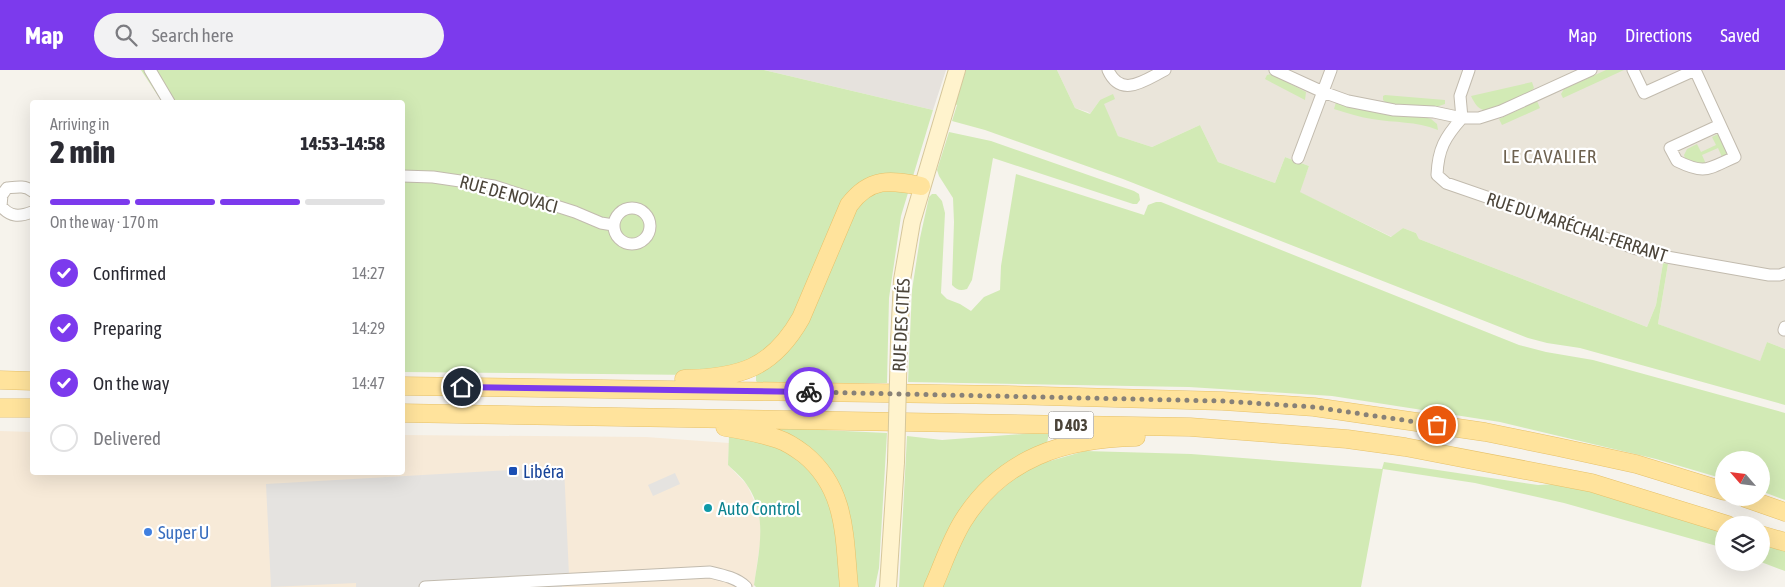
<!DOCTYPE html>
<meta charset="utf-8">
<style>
body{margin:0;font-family:"Asap Condensed",sans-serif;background:#f2f2f3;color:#2b2b33;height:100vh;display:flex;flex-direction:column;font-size:19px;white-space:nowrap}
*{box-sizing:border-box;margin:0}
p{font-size:16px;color:#7c7c81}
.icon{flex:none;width:28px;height:28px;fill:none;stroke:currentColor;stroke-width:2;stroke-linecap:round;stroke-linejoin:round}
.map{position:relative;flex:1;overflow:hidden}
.details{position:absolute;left:30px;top:30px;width:375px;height:375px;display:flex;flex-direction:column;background:#fff;border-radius:5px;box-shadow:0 5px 20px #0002}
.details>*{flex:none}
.needle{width:32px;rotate:298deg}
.buttons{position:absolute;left:1715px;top:381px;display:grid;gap:10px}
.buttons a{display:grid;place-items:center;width:55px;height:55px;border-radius:50%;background:#fff;box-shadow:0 5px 20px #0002;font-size:25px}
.pin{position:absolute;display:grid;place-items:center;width:42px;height:42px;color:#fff;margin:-21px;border:2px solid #fff;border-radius:50%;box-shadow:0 1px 5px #0007}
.courier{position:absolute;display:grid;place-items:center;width:50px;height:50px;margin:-25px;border:4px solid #7c3aed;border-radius:50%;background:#fff;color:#222;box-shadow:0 1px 6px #0007}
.summary em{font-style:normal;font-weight:800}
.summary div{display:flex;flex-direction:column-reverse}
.summary{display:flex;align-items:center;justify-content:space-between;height:85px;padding:0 20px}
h1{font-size:32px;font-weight:800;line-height:38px}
.bar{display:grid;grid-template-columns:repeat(4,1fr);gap:8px 5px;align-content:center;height:60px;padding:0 20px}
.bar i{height:6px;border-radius:4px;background:#e1e1e2}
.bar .active{background:#7c3aed}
.bar p{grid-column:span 4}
ol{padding:0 20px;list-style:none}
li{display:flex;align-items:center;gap:15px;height:55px}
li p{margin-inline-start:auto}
li .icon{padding:5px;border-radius:50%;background:#7c3aed;color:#fff;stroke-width:4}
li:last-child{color:#7c7c81}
li i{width:28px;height:28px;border:2px solid #e1e1e2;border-radius:50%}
header{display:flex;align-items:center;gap:30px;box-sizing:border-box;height:70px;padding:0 25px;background:#7c3aed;color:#fff}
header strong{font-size:24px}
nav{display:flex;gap:28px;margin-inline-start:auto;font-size:18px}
.search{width:350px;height:45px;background:#f2f2f3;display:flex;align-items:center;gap:12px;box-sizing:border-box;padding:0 18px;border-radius:28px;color:#7c7c81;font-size:19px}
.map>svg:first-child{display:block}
.residential{fill:#eae5da}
.commercial{fill:#f7ead8}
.industrial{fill:#e6e2dd}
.green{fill:#d2eab5}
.parking{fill:#e5e3e0}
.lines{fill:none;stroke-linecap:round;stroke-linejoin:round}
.street-casing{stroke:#c2bbae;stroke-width:13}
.secondary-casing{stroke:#d6c79b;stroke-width:18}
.primary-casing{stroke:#e6c16a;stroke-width:19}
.street{stroke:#fff;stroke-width:11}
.secondary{stroke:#fff3cd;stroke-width:16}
.primary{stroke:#ffe39c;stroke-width:18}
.secondary-bridge-casing{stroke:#d6c79b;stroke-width:18;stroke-linecap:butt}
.secondary-bridge{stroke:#fff3cd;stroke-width:16}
.done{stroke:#878178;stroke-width:5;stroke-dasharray:0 9}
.route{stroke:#7c3aed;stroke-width:6}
.transit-dot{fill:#1a4fb4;stroke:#fff;stroke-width:2}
.culture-dot{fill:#0f9aa8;stroke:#fff;stroke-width:2}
.shop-dot{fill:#3f7fe0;stroke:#fff;stroke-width:2}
.labels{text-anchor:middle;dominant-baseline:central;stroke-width:4.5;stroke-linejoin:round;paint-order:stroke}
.shield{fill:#fff;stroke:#817c74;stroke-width:1}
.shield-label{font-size:16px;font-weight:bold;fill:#4b4439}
.street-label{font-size:18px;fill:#4b4439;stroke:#fff}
.transit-label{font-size:18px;fill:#164399;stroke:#fff;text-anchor:start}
.culture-label{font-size:18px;fill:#0d838f;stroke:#fff;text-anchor:start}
.shop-label{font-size:18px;fill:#366cbe;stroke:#fff;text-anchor:start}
.neighbourhood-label{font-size:19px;letter-spacing:1px;fill:#6e6250;stroke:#fff}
</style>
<header>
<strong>Map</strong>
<div class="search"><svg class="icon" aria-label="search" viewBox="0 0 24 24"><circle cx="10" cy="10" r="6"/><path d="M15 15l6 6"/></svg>Search here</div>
<nav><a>Map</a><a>Directions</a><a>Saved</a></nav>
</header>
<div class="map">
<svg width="1785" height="517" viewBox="0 0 1785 517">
<rect width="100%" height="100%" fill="#f6f3ec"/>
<path class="residential" d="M1057,0H1785V279L1767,272L1760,292L1658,254L1668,194L1663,193L1656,235L1647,257L1419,169L1416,163L1403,158L1392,167L1299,122L1309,96L1285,87L1275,113L1218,92L1200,55L1152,77L1118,66L1100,30L1090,44L1088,42L1075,38Z"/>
<path class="commercial" d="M0,361L32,362V402H402L403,365L646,367L729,373L728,395L747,415L759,441L761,467L754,515L753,517H0Z"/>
<path class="industrial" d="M764,0H946L933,40Z"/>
<path class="green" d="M141,0H764L933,40L901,146L889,228L887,313L759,314L756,311V304L697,305L403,302L402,32H162Z
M966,0H1057L1075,38L1090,44L1100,30L1113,24L1115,29L1104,34L1118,66L1152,77L1200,55L1218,92L1275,113L1285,87L1309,96L1300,122L1391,167L1403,158L1416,163L1419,169L1647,257L1656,235L1663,193L1668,194L1658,254L1760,291L1767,272L1785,279V335L1580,278L1547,273L1528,268L1123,109L985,60L952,51L957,35L955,34Z
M1606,0H1624L1563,28L1561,24L1564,19Z
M1271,4L1306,22L1305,30L1265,9L1267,5Z
M1532,12L1534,18L1531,21L1488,41C1478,40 1475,34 1471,26Z
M1385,25L1445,30V34L1436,37L1386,33L1383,30V26Z
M1537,31L1540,38L1502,55L1499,49Z
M1336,32L1384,44L1421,46L1431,49L1437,54L1438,60C1415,51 1396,53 1372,49C1359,47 1347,43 1334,39Z
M949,62L991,71L1134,121L1139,124L1140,130L1137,134H1133L993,88L972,210L967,219C960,221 957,220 952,215L954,152L953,128L939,106L937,100Z
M1718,64L1727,84L1722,87L1718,78L1702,85L1706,94L1702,95L1685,88L1684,85L1687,79L1697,74L1701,82L1716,75L1712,67Z
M1016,104L1144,145L1148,135L1156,132H1161L1519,275L1546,282L1593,290L1785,343V430L1761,421V390H1724V409L1656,389L1500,352L1332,326L1189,317L908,312L912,220L920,168L929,127L932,124H936L942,131L945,143L941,223L947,229L960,234L971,241L984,227L1000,220L1001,196Z
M780,358L887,363L879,498L875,517H854L844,429L778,362Z
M1049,362L1047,374L1004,398L926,517H899L907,366L942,370Z
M729,366L764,370L795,387L818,407L834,444L842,517H756L754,515C759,481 768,445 747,415C742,407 734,401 728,395Z
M1085,381L1191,384L1382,399L1384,392L1538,415L1558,414L1613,427L1724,460V478L1564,433L1475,413L1383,399L1361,517H942L962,470L976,447L993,427L1016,407L1036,395Z
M1761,472L1785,480V501L1761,492Z"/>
<path class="parking" d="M564,397L569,505H562V517H356V513L271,517L266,414Z
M675,403L680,414L653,426L648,415Z"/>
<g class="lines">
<defs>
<path id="street" d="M150,0L169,32
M1108,0C1121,29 1145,10 1165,0
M1275,0L1323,22L1348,31L1394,40L1434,42L1462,48H1479L1501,41L1591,0
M1469,0L1460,26L1462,48C1445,67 1438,79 1437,105L1446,113L1637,179L1667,187L1769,205H1780L1785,203
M1633,0L1644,23L1695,0
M1695,0L1735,87C1707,99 1706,105 1677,91L1670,78L1720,55
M1298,88L1331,0
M402,106L433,107L494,116L575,142L601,153L613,155
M32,121C25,115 16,117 7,118L2,125L1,136C10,147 19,147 32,142
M614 156a18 18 0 1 1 36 0a18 18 0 1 1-36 0Z
M1784,260L1785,257
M425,517L710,502C723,505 737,508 746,517"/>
<path id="secondary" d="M899,272L902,210L912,152L957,0
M888,517L896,392"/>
<path id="primary" d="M684,309C739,308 772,299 801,248L849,135C870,107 890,110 921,116
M0,310L32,311
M402,316L1008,325L1223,331L1314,337L1485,362L1558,377L1636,394L1724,421
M0,338H32
M402,343L1190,357L1347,369L1405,377L1592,413L1728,455
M725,357C743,360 761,363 778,369C787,372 796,378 804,384C847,419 844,467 849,517
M1745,428L1785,442
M1761,465L1785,472
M933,517C943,495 950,472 963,451C1002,388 1065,368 1136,367"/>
</defs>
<use href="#street" class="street-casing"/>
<use href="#secondary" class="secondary-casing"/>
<use href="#primary" class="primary-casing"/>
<use href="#street" class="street"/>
<use href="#secondary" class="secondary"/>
<use href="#primary" class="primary"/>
<defs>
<path id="secondary-bridge" d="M896,392L899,272"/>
</defs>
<use href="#secondary-bridge" class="secondary-bridge-casing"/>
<use href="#secondary-bridge" class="secondary-bridge"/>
</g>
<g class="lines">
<path class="done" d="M809,322L1222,331L1314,337L1437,355"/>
<path class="route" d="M462,317L809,322"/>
</g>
<rect class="transit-dot" x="508" y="396" width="10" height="10" rx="2.5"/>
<circle class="culture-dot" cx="708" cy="438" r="5"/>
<circle class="shop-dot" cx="148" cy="462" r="5"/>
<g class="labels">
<rect class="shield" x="1048.5" y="341.5" width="45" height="27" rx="4"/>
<g class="shield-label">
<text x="1071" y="355">D 403</text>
</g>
<g class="street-label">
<text transform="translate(509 124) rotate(15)">RUE DE NOVACI</text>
<text transform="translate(1577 157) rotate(18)">RUE DU MARÉCHAL-FERRANT</text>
<text transform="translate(901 255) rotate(-87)">RUE DES CITÉS</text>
</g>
<g class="transit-label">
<text x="523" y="401">Libéra</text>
</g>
<g class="culture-label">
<text x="718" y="438">Auto Control</text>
</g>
<g class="shop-label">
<text x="158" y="462">Super U</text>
</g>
<g class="neighbourhood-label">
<text x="1550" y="86">LE CAVALIER</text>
</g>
</g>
</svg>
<div class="buttons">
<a><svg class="needle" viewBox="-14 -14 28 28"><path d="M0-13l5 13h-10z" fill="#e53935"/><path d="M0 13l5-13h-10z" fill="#7c7c81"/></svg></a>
<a><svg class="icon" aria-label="layers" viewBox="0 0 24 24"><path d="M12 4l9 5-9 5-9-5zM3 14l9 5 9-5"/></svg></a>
</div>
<div class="pin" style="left:1437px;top:355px;background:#ea580c"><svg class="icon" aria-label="bag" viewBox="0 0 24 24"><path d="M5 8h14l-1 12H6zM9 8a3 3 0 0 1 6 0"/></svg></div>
<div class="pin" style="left:462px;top:317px;background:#1f2937"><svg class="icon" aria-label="home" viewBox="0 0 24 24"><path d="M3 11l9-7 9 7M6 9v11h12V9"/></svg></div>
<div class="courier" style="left:809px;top:322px"><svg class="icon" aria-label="bike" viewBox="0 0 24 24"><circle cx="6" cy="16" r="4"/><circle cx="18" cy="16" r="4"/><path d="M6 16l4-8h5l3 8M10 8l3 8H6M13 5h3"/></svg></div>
<section class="details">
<div class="summary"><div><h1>2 min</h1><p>Arriving in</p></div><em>14:53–14:58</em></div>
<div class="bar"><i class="active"></i><i class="active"></i><i class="active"></i><i></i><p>On the way · 170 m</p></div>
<ol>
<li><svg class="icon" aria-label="check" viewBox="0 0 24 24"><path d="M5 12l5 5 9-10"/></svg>Confirmed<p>14:27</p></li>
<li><svg class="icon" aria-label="check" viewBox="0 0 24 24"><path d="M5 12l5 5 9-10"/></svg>Preparing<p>14:29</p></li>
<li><svg class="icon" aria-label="check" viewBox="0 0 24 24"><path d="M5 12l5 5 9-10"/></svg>On the way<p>14:47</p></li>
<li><i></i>Delivered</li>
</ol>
</section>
</div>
